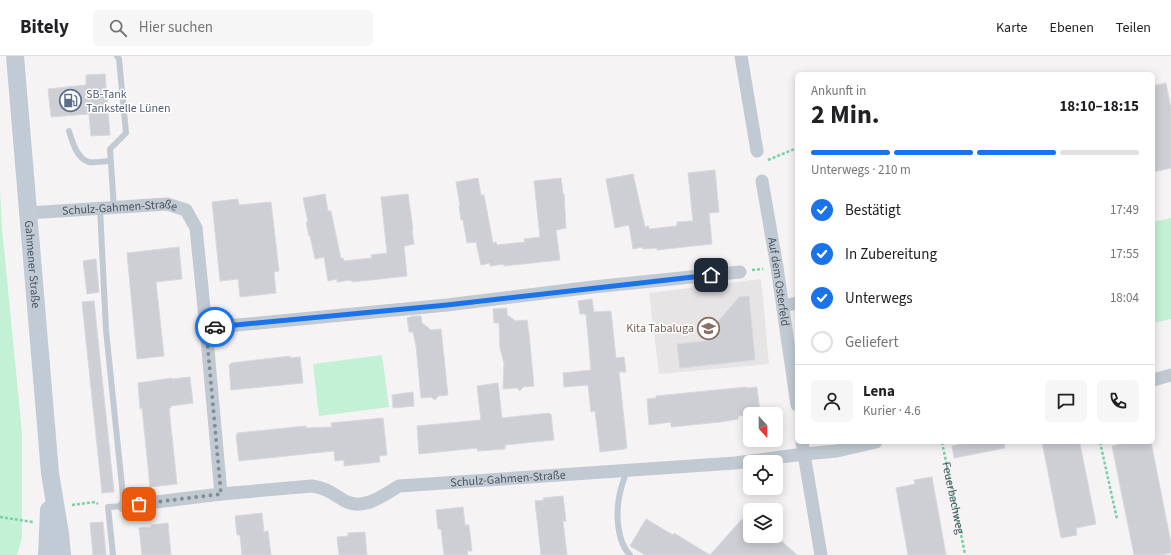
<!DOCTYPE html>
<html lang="de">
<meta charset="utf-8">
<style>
body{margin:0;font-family:"Source Sans 3",sans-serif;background:#f6f6f6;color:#202124;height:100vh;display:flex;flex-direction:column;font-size:15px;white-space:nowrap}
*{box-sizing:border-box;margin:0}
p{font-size:13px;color:#757577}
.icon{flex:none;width:22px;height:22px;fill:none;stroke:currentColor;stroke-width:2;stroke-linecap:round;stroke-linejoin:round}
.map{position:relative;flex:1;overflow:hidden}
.sheet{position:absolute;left:795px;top:16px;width:360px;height:372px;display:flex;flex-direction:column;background:#fff;border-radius:6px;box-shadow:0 2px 10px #0003}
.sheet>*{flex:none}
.needle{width:26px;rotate:159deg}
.controls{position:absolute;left:743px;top:351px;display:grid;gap:8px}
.controls a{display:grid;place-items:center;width:40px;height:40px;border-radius:6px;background:#fff;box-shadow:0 2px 10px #0003;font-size:20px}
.pin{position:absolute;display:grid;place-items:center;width:34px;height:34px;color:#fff;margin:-17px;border-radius:8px;box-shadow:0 2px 6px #0006}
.courier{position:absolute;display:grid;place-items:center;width:40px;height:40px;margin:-20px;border:3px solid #1a73e8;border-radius:50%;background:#fff;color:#222;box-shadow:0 1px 5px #0007}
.head em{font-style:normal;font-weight:700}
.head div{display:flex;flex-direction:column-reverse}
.head{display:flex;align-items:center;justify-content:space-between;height:68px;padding:0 16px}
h1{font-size:26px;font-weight:700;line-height:30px}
.bar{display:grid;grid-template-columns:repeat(4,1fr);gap:6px 4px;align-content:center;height:48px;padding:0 16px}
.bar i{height:5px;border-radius:3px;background:#e0e0e0}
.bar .on{background:#1a73e8}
.bar p{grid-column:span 4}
.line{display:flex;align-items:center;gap:10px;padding:0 16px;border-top:1px solid #e0e0e0}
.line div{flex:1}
.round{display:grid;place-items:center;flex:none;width:42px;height:42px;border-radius:6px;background:#f6f6f6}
ol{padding:0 16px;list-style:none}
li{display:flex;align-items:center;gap:12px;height:44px}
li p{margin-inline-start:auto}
li .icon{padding:4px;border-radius:50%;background:#1a73e8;color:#fff;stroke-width:4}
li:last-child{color:#757577}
li i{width:22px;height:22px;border:2px solid #e0e0e0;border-radius:50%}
header{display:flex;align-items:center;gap:24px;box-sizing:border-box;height:56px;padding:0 20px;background:#fff;border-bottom:1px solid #e0e0e0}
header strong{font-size:19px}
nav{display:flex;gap:22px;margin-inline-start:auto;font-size:14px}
.search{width:280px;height:36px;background:#f6f6f6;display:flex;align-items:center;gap:10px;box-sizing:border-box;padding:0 14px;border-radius:6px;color:#757577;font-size:15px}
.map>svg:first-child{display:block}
.education{fill:#e6e4e5}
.green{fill:#c3f1d5}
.building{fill:#cdcfd5;stroke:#d7d9de}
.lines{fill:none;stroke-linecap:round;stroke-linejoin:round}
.path{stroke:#7ad0a6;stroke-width:2.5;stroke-dasharray:3 2;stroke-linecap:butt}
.service{stroke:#c1cad2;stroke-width:6}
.minor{stroke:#c1cad2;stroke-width:13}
.secondary{stroke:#c1cbd6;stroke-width:18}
.done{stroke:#868d94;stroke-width:4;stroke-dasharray:0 7.2}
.route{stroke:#1a73e8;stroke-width:5}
.labels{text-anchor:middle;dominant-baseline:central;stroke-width:3;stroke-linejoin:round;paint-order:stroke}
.service-label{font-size:12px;fill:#4e5e75;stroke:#fff;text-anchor:start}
.street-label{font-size:12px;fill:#4a5661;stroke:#fff}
.education-label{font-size:12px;fill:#785e54;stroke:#fff;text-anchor:end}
</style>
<header>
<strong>Bitely</strong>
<div class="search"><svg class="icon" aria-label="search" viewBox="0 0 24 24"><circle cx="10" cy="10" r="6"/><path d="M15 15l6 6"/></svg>Hier suchen</div>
<nav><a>Karte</a><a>Ebenen</a><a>Teilen</a></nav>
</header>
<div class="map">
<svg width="1171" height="499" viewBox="0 0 1171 499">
<rect width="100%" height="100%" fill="#f5f3f3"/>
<path class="education" d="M761,223L769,308L659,318L649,237Z"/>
<path class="green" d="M0,134L2,172L22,377V482L17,499H0Z
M1171,162V263L1153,267V166Z
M382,299L389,351L319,360L313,308Z"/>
<path class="building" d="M105,18L110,79L91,80L89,58L51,61L48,33L86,29V19Z
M1166,27L1171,53V112L1153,116V30Z
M715,114L719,156L709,157L712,188L657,194V192L643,193L642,191L633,193L629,169L615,172L606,123L633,118L645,171L649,170V173L677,170V166L693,165L688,117Z
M478,122L481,139H484L493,187L496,186L497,189L525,186L524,183L540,181L534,125L561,122L563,138H564L566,172L556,174L560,204L504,210V208L490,210V207L481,209L476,186L467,187L463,164H461L459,150H460L456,126Z
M325,138L328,155H331L341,203L343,202L344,205L372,202L371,199L387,197L381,141L408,138L413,173H412L414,188L404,190L407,220L352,226L351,224L337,226V223L328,225L324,201L315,203L310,180H309L306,166H308L303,142Z
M238,143L239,149L271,146L279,215L274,216L276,237L240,241L238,223L220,225L212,146Z
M179,191L182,223L156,226L164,300L137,303L127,197Z
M96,203L99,236L87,238L83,205Z
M749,240L755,304L680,312L677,288L706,285L705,270L715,269L739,241Z
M592,243L594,256L611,255L616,302L624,301L626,316H619L627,392H625V393L600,396L595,355L591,356L588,329L564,331L563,317L591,314L586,258H580L578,245Z
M94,245L114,436L102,437L82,246Z
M507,252V259L516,265L527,264L529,277L534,330L523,331L520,335L517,332L503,333L504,307L500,292L499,267H494L493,253Z
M413,260H421L422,267L431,274L441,273L448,339L438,340L435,344L431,341L421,342L416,290L413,276H409L407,262Z
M290,300V302L300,301L303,327L231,334L229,309L231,308V307Z
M190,321L193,347L171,350V352H169L177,428L150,431L142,352L140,353L138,327L172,322V323Z
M498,327L502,362L549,357V358H551L554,384L505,389V393L478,395L477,392L419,398L417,370L481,364L477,330Z
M747,331V332L757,331L760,357L738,360V363L720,366L671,371V366L649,369L647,343L656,342V340Z
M413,336L414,350L393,352L392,339Z
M383,362L387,399L379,400L380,406L344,410V404L335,405L334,395L239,405L236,379H237V377L306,370V372L332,371L331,367Z
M972,386H1004L1005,392L954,402L952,390Z
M1042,386H1078L1079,388H1080L1096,468L1076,472L1077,479L1061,482Z
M1131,386H1151L1171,487V497L1160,499H1134L1112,390Z
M932,421L946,499H908L896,432L915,428L914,424Z
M563,440L566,465H563L567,499H541L535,445L544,444L543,442Z
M463,451L465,469H469L472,495H467L468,499H444L441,473H438L436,454Z
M262,457L264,476L268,475L271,499H242L240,479H237L235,460Z
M750,458V480H776L797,499H645L630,490L646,463L673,479L674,477L710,499L742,463L744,465Z
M103,466L106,499H93L90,467Z
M168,467L171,499H142L139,472L151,471V469Z
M365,476L367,499H339L337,481L348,480V477Z"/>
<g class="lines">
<g class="path">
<path d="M768,104L797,92"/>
<path d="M752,214L763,213"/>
<path id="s1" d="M942,386L965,498"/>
<path d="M1100,386L1117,463"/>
<path d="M72,449L95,446L98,448"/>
<path d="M0,461L33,466"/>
</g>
<path class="service" d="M69,75C72,85 77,103 89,106C95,107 104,105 111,105
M100,152L106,274L124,450L108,451L113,499
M114,152L110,93L126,77L119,3L117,0
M627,414C624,423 620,433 619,442C616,459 617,486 630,499"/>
<g class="minor">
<path d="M741,0L757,95"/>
<path id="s2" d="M762,125L777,211L797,349"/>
<path id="s3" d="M28,157L167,148L186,154L196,172L206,272L221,438L312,430C327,432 333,438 345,445C364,455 384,439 399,430L735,407L804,398L837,395L876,386"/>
<path d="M783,250L797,247"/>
<path d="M206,272L447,249L593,231L740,216"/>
<path d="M1153,324L1171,319"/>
<path d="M802,386L821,499"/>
<path d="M124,450L221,438"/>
</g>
<g class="secondary">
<path id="s4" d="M15,0L50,417L60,478L62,499"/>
<path d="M47,499L49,454"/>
</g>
</g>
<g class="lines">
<path class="done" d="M139,448L221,438L206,272L215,271"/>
<path class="route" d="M215,271L447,249L711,219"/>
</g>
<defs>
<symbol id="fuel-ring" viewBox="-11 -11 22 22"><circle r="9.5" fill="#fff" stroke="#5c6f8a" stroke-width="1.5"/><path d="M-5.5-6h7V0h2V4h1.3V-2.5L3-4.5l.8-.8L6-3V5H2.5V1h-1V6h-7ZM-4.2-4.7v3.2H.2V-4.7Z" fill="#5c6f8a"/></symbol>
<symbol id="school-ring" viewBox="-11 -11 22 22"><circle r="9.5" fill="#fff" stroke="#8d6e63" stroke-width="1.5"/><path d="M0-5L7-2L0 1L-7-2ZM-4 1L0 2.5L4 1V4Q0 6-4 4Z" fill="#8d6e63"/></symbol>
</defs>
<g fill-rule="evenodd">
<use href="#fuel-ring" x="58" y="32" width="25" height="25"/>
<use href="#school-ring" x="696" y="260" width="25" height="25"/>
</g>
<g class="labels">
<g class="service-label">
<text x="86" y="38">SB-Tank<tspan x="86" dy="14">Tankstelle Lünen</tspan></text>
</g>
<g class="street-label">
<text stroke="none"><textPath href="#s3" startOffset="92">Schulz-Gahmen-Straße</textPath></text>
<text stroke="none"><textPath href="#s4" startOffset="209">Gahmener Straße</textPath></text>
<text stroke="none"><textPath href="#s2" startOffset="102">Auf dem Osterfeld</textPath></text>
<text stroke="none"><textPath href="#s3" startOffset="743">Schulz-Gahmen-Straße</textPath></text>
<text stroke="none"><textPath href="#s1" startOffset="57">Feuerbachweg</textPath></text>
</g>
<g class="education-label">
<text x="694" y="272">Kita Tabaluga</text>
</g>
</g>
</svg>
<div class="controls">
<a><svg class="needle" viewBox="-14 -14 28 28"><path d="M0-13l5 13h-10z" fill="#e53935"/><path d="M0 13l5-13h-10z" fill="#757577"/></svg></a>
<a><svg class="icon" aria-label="locate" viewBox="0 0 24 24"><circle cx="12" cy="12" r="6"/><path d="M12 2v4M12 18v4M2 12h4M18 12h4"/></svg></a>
<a><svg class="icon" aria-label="layers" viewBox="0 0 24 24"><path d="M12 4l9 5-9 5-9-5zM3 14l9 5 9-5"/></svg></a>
</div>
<div class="pin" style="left:139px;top:448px;background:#ea580c"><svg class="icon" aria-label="bag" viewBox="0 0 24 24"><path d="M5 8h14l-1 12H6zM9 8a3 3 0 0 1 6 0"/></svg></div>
<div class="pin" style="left:711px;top:219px;background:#1f2937"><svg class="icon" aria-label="home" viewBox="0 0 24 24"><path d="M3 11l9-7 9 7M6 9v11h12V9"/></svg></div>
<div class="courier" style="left:215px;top:271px"><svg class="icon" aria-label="car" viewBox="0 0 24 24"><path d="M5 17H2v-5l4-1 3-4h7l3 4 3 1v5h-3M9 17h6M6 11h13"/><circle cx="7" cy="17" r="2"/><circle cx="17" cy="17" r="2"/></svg></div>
<section class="sheet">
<div class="head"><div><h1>2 Min.</h1><p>Ankunft in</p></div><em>18:10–18:15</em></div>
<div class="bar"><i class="on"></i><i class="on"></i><i class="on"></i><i></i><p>Unterwegs · 210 m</p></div>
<ol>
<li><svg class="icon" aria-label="check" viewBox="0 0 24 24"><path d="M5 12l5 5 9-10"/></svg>Bestätigt<p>17:49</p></li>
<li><svg class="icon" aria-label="check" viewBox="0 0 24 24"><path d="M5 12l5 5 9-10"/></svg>In Zubereitung<p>17:55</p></li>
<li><svg class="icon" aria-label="check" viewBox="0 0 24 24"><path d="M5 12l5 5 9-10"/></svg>Unterwegs<p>18:04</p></li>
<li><i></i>Geliefert</li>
</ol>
<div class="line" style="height:72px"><a class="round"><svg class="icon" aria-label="person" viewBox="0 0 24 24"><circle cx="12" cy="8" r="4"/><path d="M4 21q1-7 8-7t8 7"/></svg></a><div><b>Lena</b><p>Kurier · 4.6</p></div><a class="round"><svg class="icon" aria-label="chat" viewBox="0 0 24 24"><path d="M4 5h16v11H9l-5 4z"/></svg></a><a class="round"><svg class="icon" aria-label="phone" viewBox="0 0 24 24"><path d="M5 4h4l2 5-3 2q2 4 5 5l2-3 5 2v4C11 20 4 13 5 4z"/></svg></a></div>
</section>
</div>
